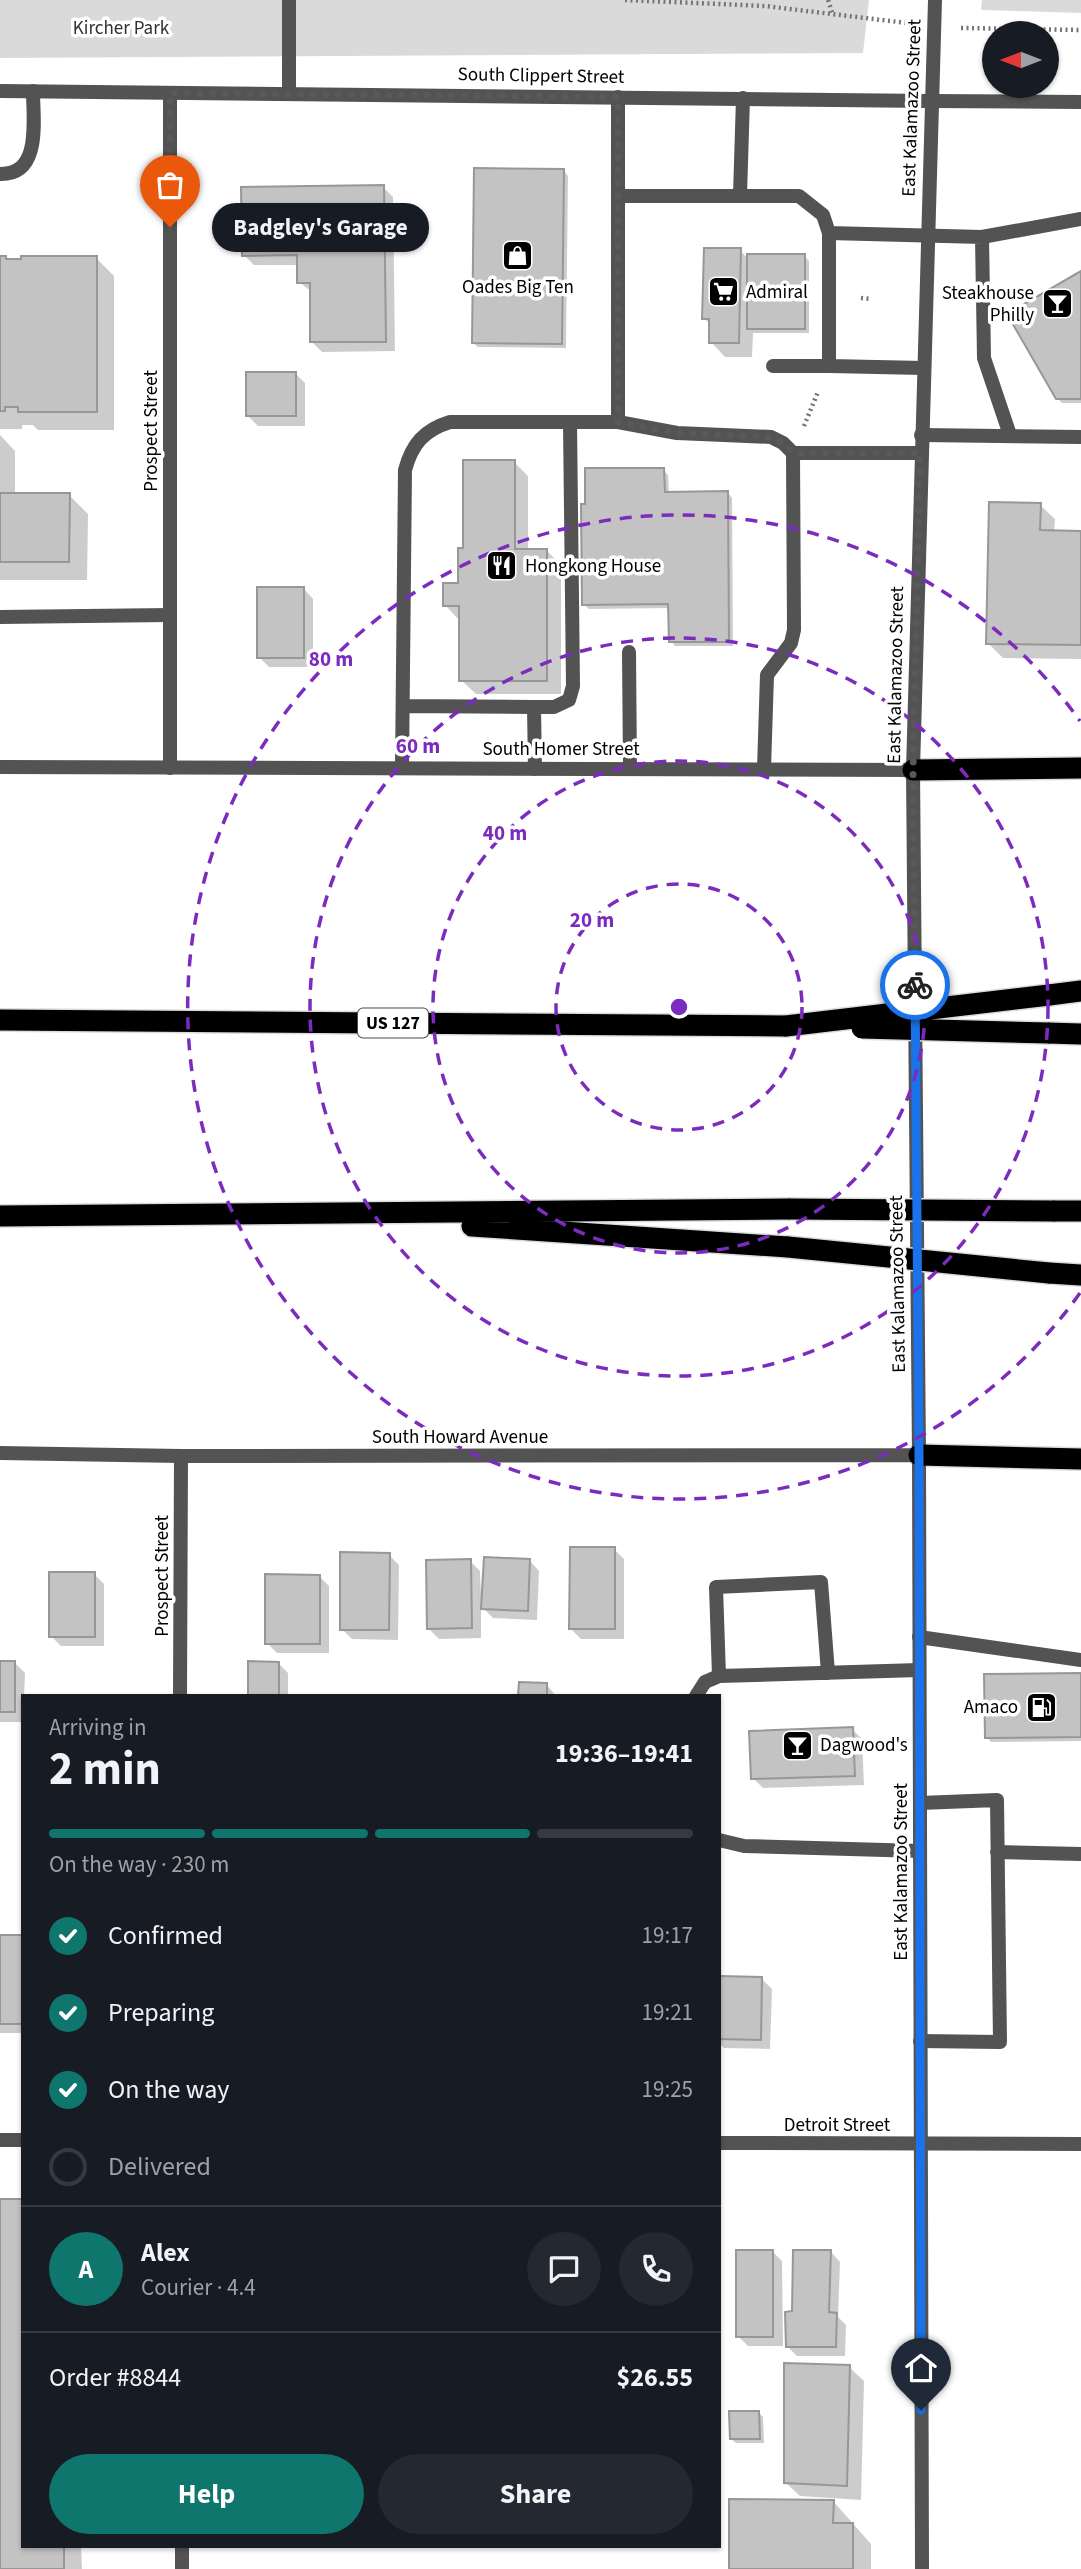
<!DOCTYPE html>
<meta charset="utf-8">
<style>
body{margin:0;font-family:"Source Sans 3",sans-serif;background:#242831;color:#f1f3f6;height:100vh;display:flex;flex-direction:column;font-size:26px;white-space:nowrap}
*{box-sizing:border-box;margin:0}
p{font-size:23px;color:#9ea1a6}
.icon{flex:none;width:38px;height:38px;fill:none;stroke:currentColor;stroke-width:2;stroke-linecap:round;stroke-linejoin:round}
.map{position:relative;flex:1;overflow:hidden}
.side{position:absolute;left:21px;top:1694px;width:700px;height:854px;display:flex;flex-direction:column;background:#171b24;border-radius:0px;box-shadow:0 2px 5px #0004}
.side>*{flex:none}
.needle{width:46px;rotate:270deg}
.buttons{position:absolute;left:982px;top:21px;display:grid;gap:14px}
.buttons a{display:grid;place-items:center;width:77px;height:77px;border-radius:50%;background:#171b24;box-shadow:0 2px 5px #0004;font-size:35px}
.pin{position:absolute;display:grid;place-items:center;width:60px;height:60px;color:#fff;margin:-72px -30px;border-radius:50% 50% 50% 0;rotate:-45deg;box-shadow:0 0 7px #0007}
.pin .icon{rotate:45deg}
.courier{position:absolute;display:grid;place-items:center;width:70px;height:70px;margin:-35px;border:5px solid #1a73e8;border-radius:50%;background:#fff;color:#222;box-shadow:0 2px 9px #0007}
.bubble{position:absolute;height:49px;border-radius:24px;background:#171b24;box-shadow:0 2px 5px #0004;font-size:23px;font-weight:700;line-height:49px;text-align:center}
.head em{font-style:normal;font-weight:700}
.head div{display:flex;flex-direction:column-reverse}
.head{display:flex;align-items:center;justify-content:space-between;height:119px;padding:0 28px}
h1{font-size:46px;font-weight:700;line-height:52px}
.bar{display:grid;grid-template-columns:repeat(4,1fr);gap:10px 7px;align-content:center;height:84px;padding:0 28px}
.bar i{height:9px;border-radius:5px;background:#363941}
.bar .selected{background:#0f766e}
.bar p{grid-column:span 4}
.line{display:flex;align-items:center;gap:18px;padding:0 28px;border-top:2px solid #363941}
.line div{flex:1}
.round{display:grid;place-items:center;flex:none;width:74px;height:74px;border-radius:37px;background:#242831}
ol{padding:0 28px;list-style:none}
li{display:flex;align-items:center;gap:21px;height:77px}
li p{margin-inline-start:auto}
li .icon{padding:7px;border-radius:50%;background:#0f766e;color:#fff;stroke-width:4}
li:last-child{color:#9ea1a6}
li i{width:38px;height:38px;border:4px solid #363941;border-radius:50%}
.action{display:flex;gap:14px;margin-top:auto;padding:14px 28px}
.action a{flex:1;height:80px;border-radius:42px;background:#0f766e;color:#fff;font-size:28px;font-weight:700;line-height:80px;text-align:center}
.action a+a{background:#242831;color:#f1f3f6}
.map>svg:first-child{display:block}
.green{fill:#dadada}
.shadow{fill:#0003}
.building{fill:#c3c3c3;stroke:#979797;stroke-width:2}
.lines{fill:none;stroke-linecap:round;stroke-linejoin:round}
.motorway-casing{stroke:#dbdbdb;stroke-width:24}
.path{stroke:#757575;stroke-width:4.5;stroke-dasharray:2 3.5;stroke-linecap:butt}
.service{stroke:#535353;stroke-width:14}
.minor{stroke:#535353;stroke-width:14}
.tertiary{stroke:#535353;stroke-width:14}
.motorway{stroke:#000;stroke-width:21}
.motorway-bridge-casing{stroke:#dbdbdb;stroke-width:24;stroke-linecap:butt}
.motorway-bridge{stroke:#000;stroke-width:21}
.done{stroke:#595959;stroke-width:7;stroke-dasharray:0 12.6}
.route{stroke:#1a73e8;stroke-width:9}
.ring{fill:none;stroke:#7b2cbf;stroke-width:3.5;stroke-dasharray:12 9}
.labels{text-anchor:middle;dominant-baseline:central;stroke-width:7;stroke-linejoin:round;paint-order:stroke}
.shield{fill:#fff;stroke:#4c4c4c;stroke-width:2}
.shield-label{font-size:18px;font-weight:bold;fill:#000}
.park-label{font-size:19px;fill:#313131;stroke:#fff}
.street-label{font-size:19px;fill:#000;stroke:#fff}
.poi-label{font-size:19px;fill:#000;stroke:#fff;text-anchor:start}
.centre{fill:#7b2cbf;stroke:#fff;stroke-width:3.5}
.ring-label{font-size:21px;text-anchor:middle;font-weight:bold;fill:#7b2cbf;stroke:#fff;stroke-width:7;stroke-linejoin:round;paint-order:stroke}
</style>
<div class="map">
<svg width="1081" height="2569" viewBox="0 0 1081 2569">
<rect width="100%" height="100%" fill="#fff"/>
<path class="green" d="M0,0H869L863,53L0,58Z
M982,0H1081V13L981,10Z"/>
<path class="shadow" d="M564,171L568,176L566,348L478,347L473,343Z
M383,187L393,197L395,351L322,352L312,342V292L299,282V265H254L244,255Z
M740,250L748,259L804,256L809,261V333H753L752,357H725L711,342V325L704,318Z
M0,258L9,261L96,258L114,276V430H38L33,425H22V429H0Z
M1081,273V403H1062L1057,398Z
M295,373L305,383V426H258L248,416Z
M0,435L15,451V495H69L88,514L87,580H0Z
M514,462L528,476V550H546L561,565V694H476L461,680L459,620L445,605L460,585L465,549Z
M663,470L668,475L669,494L728,493L732,498L733,646H675L671,641L670,608L589,609L584,604Z
M1040,505L1055,519L1054,532H1081V659L1003,658L988,643Z
M304,589L313,599V667H269L259,657Z
M614,1549L624,1559V1639H581L571,1629Z
M389,1555L399,1565L398,1640L352,1639L342,1629Z
M470,1561L480,1571L481,1597H483L530,1561L539,1571L537,1620L493,1618L481,1606V1638L439,1639L429,1629Z
M94,1574L104,1584V1646H61L51,1636Z
M319,1576L329,1586V1653H277L267,1643Z
M0,1663H15L25,1673L23,1722H0Z
M278,1663L288,1673V1696H249Z
M1081,1675V1741L991,1742L987,1737Z
M546,1684L556,1696H520Z
M852,1729L862,1739L864,1785L763,1788L753,1778Z
M0,1937H23V2033H0Z
M719,1978L762,1979L772,1989L770,2049L724,2048L719,2043Z
M0,2201L23,2546H81L82,2569H0Z
M772,2251L782,2261L783,2346H748L738,2336Z
M831,2252L840,2262L838,2317L846,2325L845,2356H797L787,2346L794,2313Z
M849,2367L864,2381L861,2500L800,2496L785,2482Z
M758,2412L763,2417L764,2443H736L731,2439Z
M833,2501L871,2544V2569H730Z"/>
<path class="building" d="M474,168L564,169L562,344L472,343Z
M384,185L386,342H310V283H297V255L242,256L241,187Z
M704,248H741L739,343H709V319H702Z
M747,254H805V329H747Z
M0,256H6V259H21V256H97V412H18V407H5V411H0Z
M1081,271V399H1056L1007,314Z
M246,372H296V416H246Z
M463,460H515V549H547V681H459V606H443V583H458V548H463Z
M585,468H664L665,492L728,491L729,642H669L668,604L582,605L581,504H585Z
M0,493H70L69,562H0Z
M989,502L1041,503L1040,530L1081,531V645L986,644Z
M257,587H304V658H257Z
M570,1547H615V1629H569Z
M340,1552L390,1553L389,1630H340Z
M484,1557L530,1559L528,1611L481,1609Z
M471,1559L472,1628L427,1629L426,1560Z
M49,1572H95V1637H49Z
M265,1574L320,1575V1644H265Z
M0,1661H15V1712H0Z
M248,1661L279,1662V1696H248Z
M1081,1673V1737L985,1738L984,1674Z
M519,1682L547,1683V1696H518Z
M853,1727L855,1776L751,1779L749,1731Z
M0,1935H23V2024H0Z
M719,1976L762,1977L761,2040L719,2039Z
M0,2199H23V2546H64V2569H0Z
M736,2250H773V2337H736Z
M793,2250H831L829,2312L837,2313L836,2347H786L785,2312L792,2311Z
M784,2363L850,2365L847,2486L784,2483Z
M729,2411H759L760,2439H730Z
M729,2499L834,2500L833,2523H853V2569H729Z"/>
<g class="lines">
<defs>
<path id="motorway" d="M913,770L1081,768
M1049,995L1081,991
M0,1020L786,1026
M1048,1033L1081,1034
M1053,1211H1081
M0,1216L790,1209
M472,1226L788,1247
M1049,1273L1081,1275
M919,1455L1081,1459"/>
</defs>
<use href="#motorway" class="motorway-casing"/>
<path class="path" d="M625,0L765,6L907,23
M828,0L833,15
M961,28L1081,30
M993,53L994,39
M861,298L871,299
M804,426L818,392"/>
<path class="service" d="M289,92V0
M618,97V422L677,433L771,437L783,443L793,453H920
M0,174C42,175 33,120 33,91
M740,195L743,98
M619,196H799L823,215L829,233V366L924,368
M829,233L982,237L1081,219
M982,237L984,358L1010,435
M773,366H829
M921,435L1081,437
M0,617L170,615
M629,652L630,769
M403,706L534,707
M402,768L405,470C412,444 424,430 450,422H618
M535,769L534,707H554L569,700L573,686L570,422
M764,769L767,675L791,643L794,630L793,453
M919,1637L1081,1660
M719,1676L716,1587L821,1582L828,1673
M696,1696L705,1682L719,1676L919,1670
M920,1803L997,1800L1000,2042L920,2041
M719,1840L744,1846L920,1851
M997,1852L1081,1854"/>
<path class="minor" d="M170,93V768
M930,101L1081,102
M180,1696L181,1456
M0,2140H23
M719,2143L1081,2144
M182,2546V2569"/>
<path class="tertiary" d="M0,91L930,101
M0,767L913,770
M0,1453L181,1456L919,1455
M922,2569L919,1455L913,770L935,0"/>
<use href="#motorway" class="motorway"/>
<defs>
<path id="motorway-bridge" d="M786,1026L1049,995
M862,1028L1048,1033
M790,1209L1053,1211
M788,1247L1049,1273"/>
</defs>
<use href="#motorway-bridge" class="motorway-bridge-casing"/>
<use href="#motorway-bridge" class="motorway-bridge"/>
</g>
<g class="lines">
<path class="done" d="M170,227V93L618,97V422L677,433L771,437L783,443L793,453H920L913,770L915,985"/>
<path class="route" d="M915,985L919,1455L921,2410"/>
</g>
<g class="ring">
<circle cx="679" cy="1007" r="123"/>
<circle cx="679" cy="1007" r="246"/>
<circle cx="679" cy="1007" r="369"/>
<path d="M1080 1293A492 492 0 1 1 1080 721"/>
</g>
<defs>
<symbol id="shop-square" viewBox="-11 -11 22 22"><rect x="-9" y="-9" width="18" height="18" rx="4" fill="#000" stroke="#fff"/><path d="M-5-2.5h2.3a2.7 3.5 0 0 1 5.4 0H5L5.5 6h-11ZM-1.5-2.5h3a1.5 2.3 0 0 0-3 0Z" fill="#fff"/></symbol>
<symbol id="supermarket-square" viewBox="-11 -11 22 22"><rect x="-9" y="-9" width="18" height="18" rx="4" fill="#000" stroke="#fff"/><path d="M-6-5.5h2.5l.6 2H6L4.5 2H-2.5L-4.4-4H-6ZM-1.5 3.2a1.3 1.3 0 1 0 .1 0ZM3 3.2a1.3 1.3 0 1 0 .1 0Z" fill="#fff"/></symbol>
<symbol id="bar-square" viewBox="-11 -11 22 22"><rect x="-9" y="-9" width="18" height="18" rx="4" fill="#000" stroke="#fff"/><path d="M-6-5H6L.8 .8V4.5H3.5V6h-7V4.5H-.8V.8Z" fill="#fff"/></symbol>
<symbol id="restaurant-square" viewBox="-11 -11 22 22"><rect x="-9" y="-9" width="18" height="18" rx="4" fill="#000" stroke="#fff"/><path d="M-5-6h1v4h1v-4h1v4h1v-4h1v5L-1.5 .5V6h-2V.5L-5-1ZM5-6V6H3V1.5H1.5Q1.5-4 5-6Z" fill="#fff"/></symbol>
<symbol id="fuel-square" viewBox="-11 -11 22 22"><rect x="-9" y="-9" width="18" height="18" rx="4" fill="#000" stroke="#fff"/><path d="M-5.5-6h7V0h2V4h1.3V-2.5L3-4.5l.8-.8L6-3V5H2.5V1h-1V6h-7ZM-4.2-4.7v3.2H.2V-4.7Z" fill="#fff"/></symbol>
</defs>
<g fill-rule="evenodd">
<use href="#shop-square" x="500" y="238" width="35" height="35"/>
<use href="#supermarket-square" x="706" y="274" width="35" height="35"/>
<use href="#bar-square" x="1040" y="286" width="35" height="35"/>
<use href="#restaurant-square" x="484" y="548" width="35" height="35"/>
<use href="#fuel-square" x="1024" y="1690" width="35" height="35"/>
<use href="#bar-square" x="780" y="1728" width="35" height="35"/>
</g>
<g class="labels">
<rect class="shield" x="358" y="1008.5" width="70" height="29" rx="5"/>
<g class="shield-label">
<text x="393" y="1023">US 127</text>
</g>
<g class="park-label">
<text x="121" y="28">Kircher Park</text>
</g>
<g class="street-label">
<text transform="translate(541 76) rotate(1)">South Clippert Street</text>
<text transform="translate(912 108) rotate(-88)">East Kalamazoo Street</text>
<text transform="translate(151 431) rotate(-90)">Prospect Street</text>
<text transform="translate(896 675) rotate(-89)">East Kalamazoo Street</text>
<text x="561" y="749">South Homer Street</text>
<text transform="translate(898 1284) rotate(-91)">East Kalamazoo Street</text>
<text x="460" y="1437">South Howard Avenue</text>
<text transform="translate(162 1576) rotate(-90)">Prospect Street</text>
<text transform="translate(901 1872) rotate(-90)">East Kalamazoo Street</text>
<text x="837" y="2125">Detroit Street</text>
</g>
<g class="poi-label">
<text x="518" y="287" text-anchor="middle">Oades Big Ten</text>
<text x="746" y="292">Admiral</text>
<text x="1034" y="293" text-anchor="end">Steakhouse<tspan x="1034" dy="22">Philly</tspan></text>
<text x="525" y="566">Hongkong House</text>
<text x="1018" y="1707" text-anchor="end">Amaco</text>
<text x="820" y="1745">Dagwood's</text>
</g>
</g>
<circle cx="679" cy="1007" r="10" class="centre"/>
<g class="ring-label">
<text x="331" y="666">80 m</text>
<text x="418" y="753">60 m</text>
<text x="505" y="840">40 m</text>
<text x="592" y="927">20 m</text>
</g>
</svg>
<div class="buttons">
<a><svg class="needle" viewBox="-14 -14 28 28"><path d="M0-13l5 13h-10z" fill="#e53935"/><path d="M0 13l5-13h-10z" fill="#9ea1a6"/></svg></a>
</div>
<div class="pin" style="left:170px;top:227px;background:#ea580c"><svg class="icon" aria-label="bag" viewBox="0 0 24 24"><path d="M5 8h14l-1 12H6zM9 8a3 3 0 0 1 6 0"/></svg></div>
<div class="pin" style="left:921px;top:2410px;background:#1f2937"><svg class="icon" aria-label="home" viewBox="0 0 24 24"><path d="M3 11l9-7 9 7M6 9v11h12V9"/></svg></div>
<div class="courier" style="left:915px;top:985px"><svg class="icon" aria-label="bike" viewBox="0 0 24 24"><circle cx="6" cy="16" r="4"/><circle cx="18" cy="16" r="4"/><path d="M6 16l4-8h5l3 8M10 8l3 8H6M13 5h3"/></svg></div>
<div class="bubble" style="left:212px;top:203px;width:217px">Badgley's Garage</div>
<section class="side">
<div class="head"><div><h1>2 min</h1><p>Arriving in</p></div><em>19:36–19:41</em></div>
<div class="bar"><i class="selected"></i><i class="selected"></i><i class="selected"></i><i></i><p>On the way · 230 m</p></div>
<ol>
<li><svg class="icon" aria-label="check" viewBox="0 0 24 24"><path d="M5 12l5 5 9-10"/></svg>Confirmed<p>19:17</p></li>
<li><svg class="icon" aria-label="check" viewBox="0 0 24 24"><path d="M5 12l5 5 9-10"/></svg>Preparing<p>19:21</p></li>
<li><svg class="icon" aria-label="check" viewBox="0 0 24 24"><path d="M5 12l5 5 9-10"/></svg>On the way<p>19:25</p></li>
<li><i></i>Delivered</li>
</ol>
<div class="line" style="height:126px"><b class="round" style="background:#0f766e;color:#fff">A</b><div><b>Alex</b><p>Courier · 4.4</p></div><a class="round"><svg class="icon" aria-label="chat" viewBox="0 0 24 24"><path d="M4 5h16v11H9l-5 4z"/></svg></a><a class="round"><svg class="icon" aria-label="phone" viewBox="0 0 24 24"><path d="M5 4h4l2 5-3 2q2 4 5 5l2-3 5 2v4C11 20 4 13 5 4z"/></svg></a></div>
<div class="line" style="height:91px"><div>Order #8844</div><b>$26.55</b></div>
<div class="action"><a>Help</a><a>Share</a></div>
</section>
</div>
